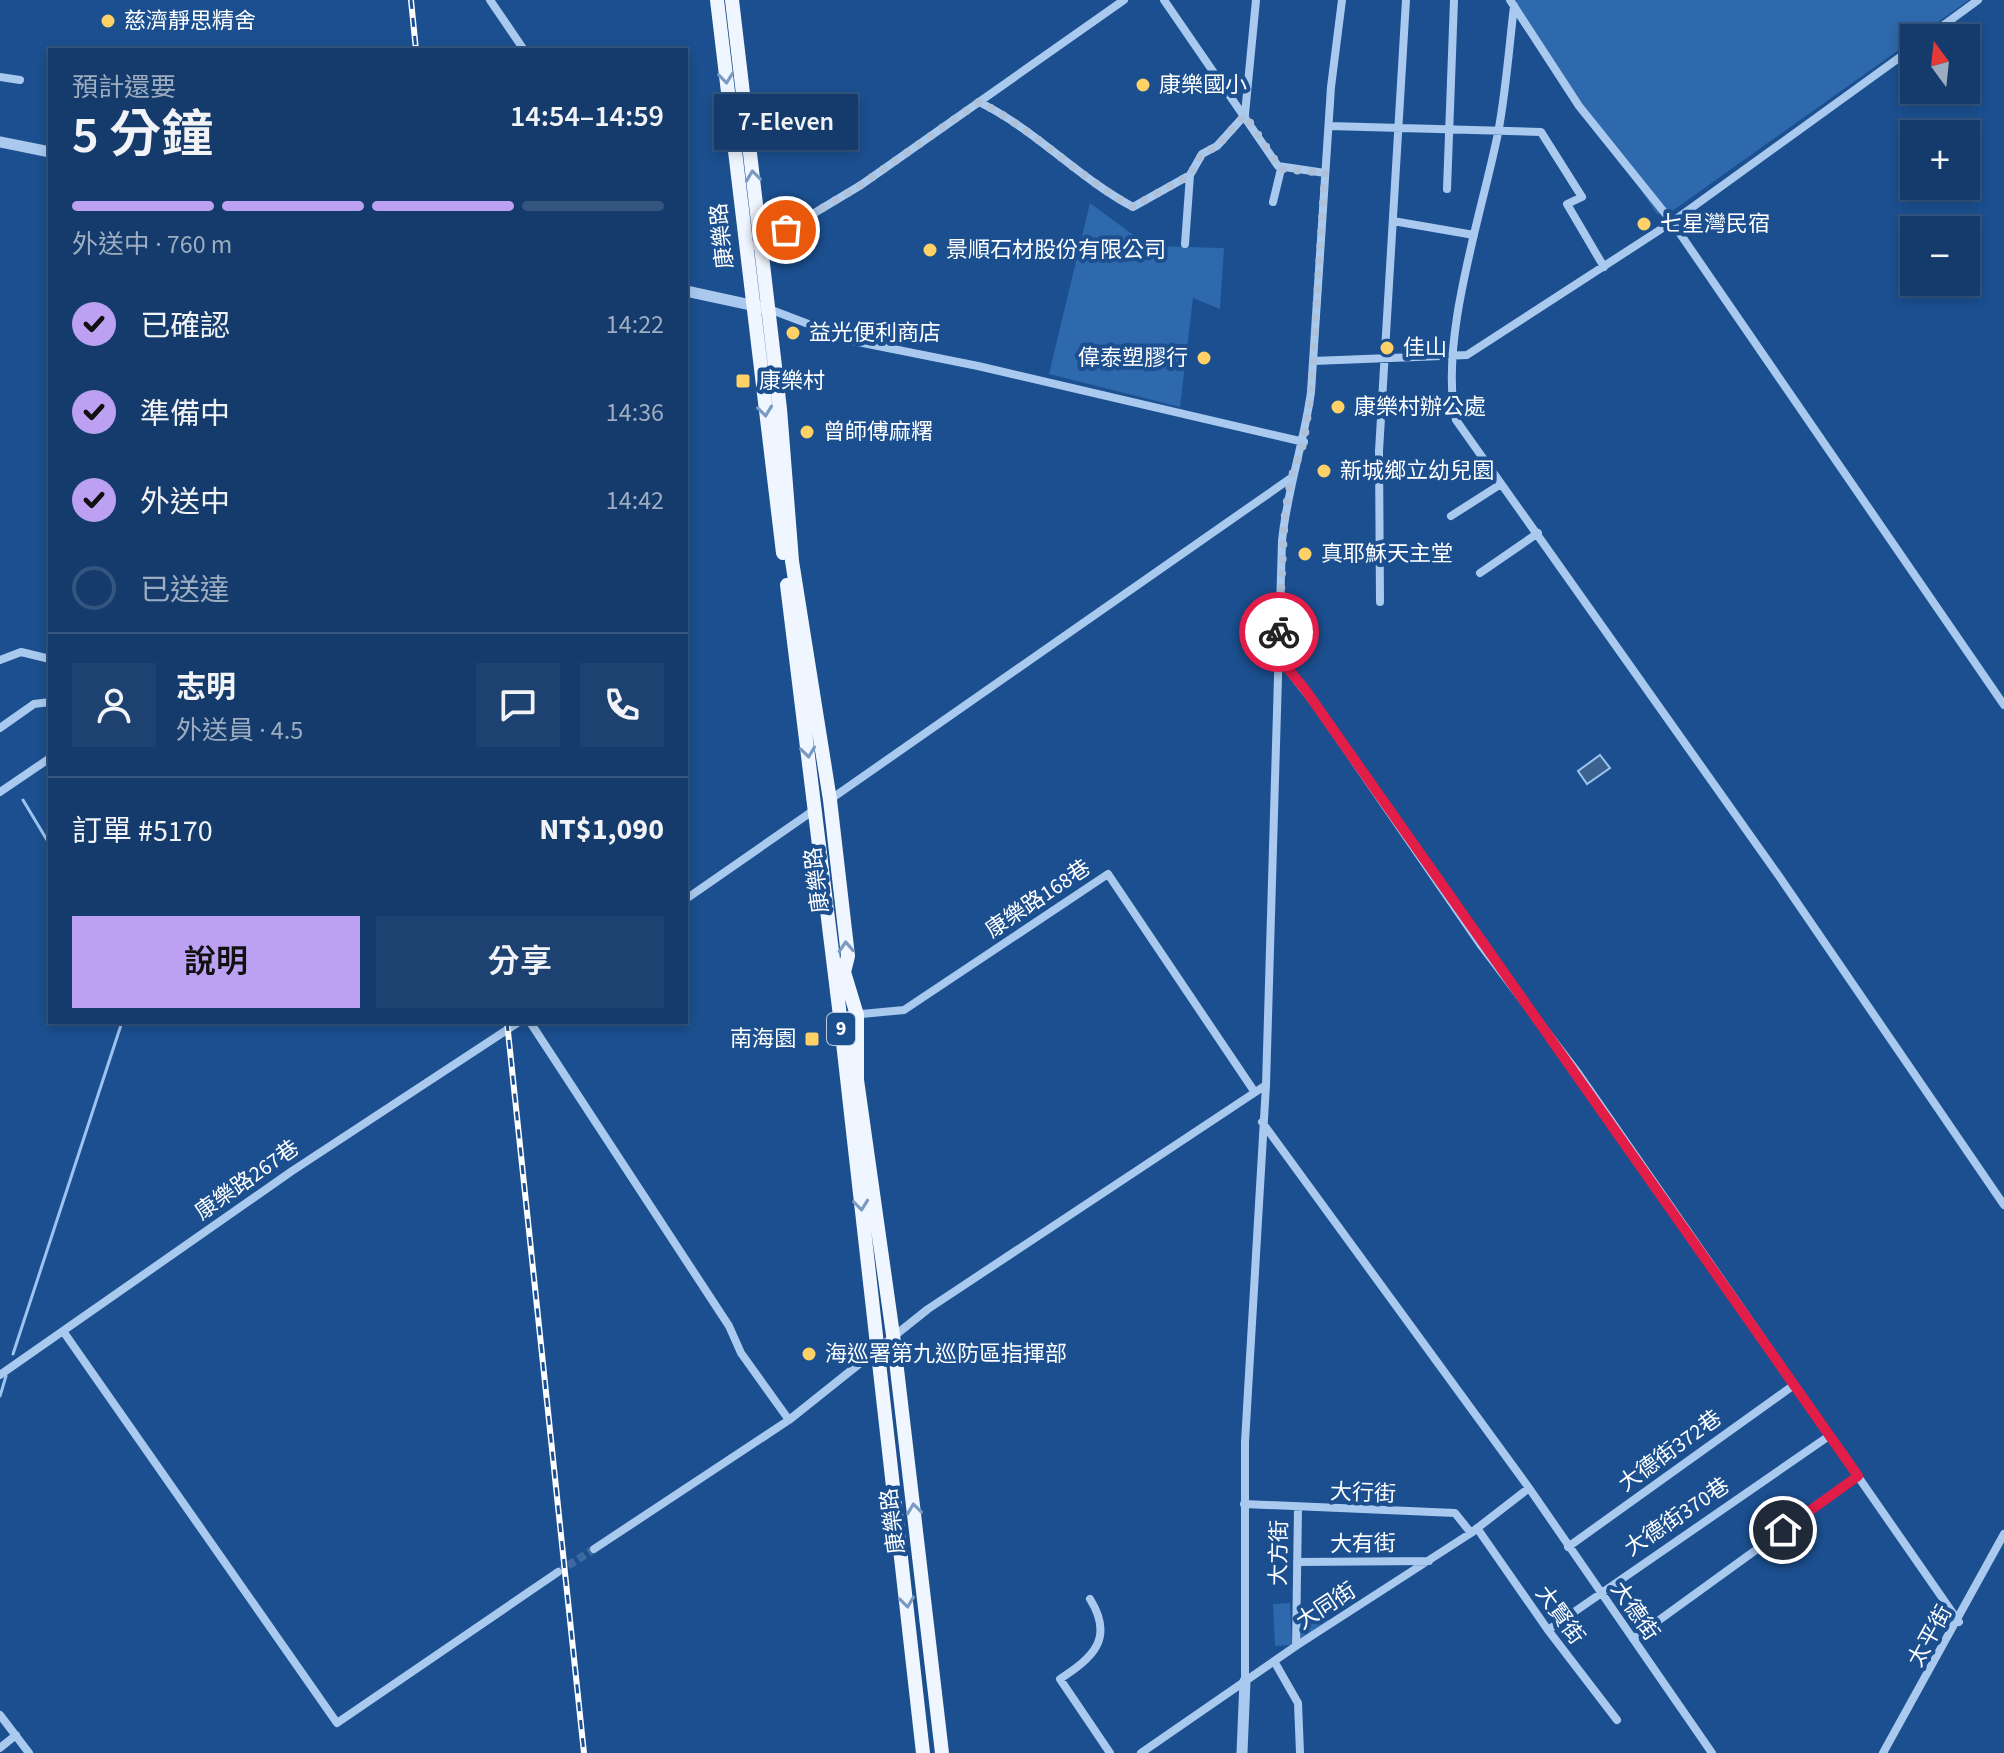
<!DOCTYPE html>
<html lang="zh-TW">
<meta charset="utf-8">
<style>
body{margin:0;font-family:"Source Sans 3","Noto Sans TC",sans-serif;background:#1d4271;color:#f1f3f6;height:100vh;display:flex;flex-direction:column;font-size:30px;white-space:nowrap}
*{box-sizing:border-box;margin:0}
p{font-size:26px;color:#9dadc1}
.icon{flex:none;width:44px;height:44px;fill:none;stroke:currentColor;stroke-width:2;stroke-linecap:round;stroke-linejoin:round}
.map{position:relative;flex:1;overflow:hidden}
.drawer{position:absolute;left:48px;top:48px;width:640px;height:976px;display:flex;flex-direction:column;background:#143b6b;border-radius:0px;box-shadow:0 4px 12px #0003,0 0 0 2px #33557e}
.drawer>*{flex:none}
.needle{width:52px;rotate:345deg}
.buttons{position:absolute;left:1900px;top:24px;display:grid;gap:16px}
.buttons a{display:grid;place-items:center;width:80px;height:80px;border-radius:0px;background:#143b6b;box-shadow:0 4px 12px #0003,0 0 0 2px #33557e;font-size:40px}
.pin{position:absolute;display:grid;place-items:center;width:68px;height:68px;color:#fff;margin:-34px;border:4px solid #fff;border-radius:50%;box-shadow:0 2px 8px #0007}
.courier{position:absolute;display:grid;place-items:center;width:80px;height:80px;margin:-40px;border:6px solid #e11d48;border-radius:50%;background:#fff;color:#222;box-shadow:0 2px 10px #0007}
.bubble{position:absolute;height:56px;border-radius:0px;background:#143b6b;box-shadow:0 4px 12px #0003,0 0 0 2px #33557e;font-size:26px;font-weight:600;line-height:56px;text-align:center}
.headline em{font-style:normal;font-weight:600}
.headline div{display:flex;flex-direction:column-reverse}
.headline{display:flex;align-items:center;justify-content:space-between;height:136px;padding:0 24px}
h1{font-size:52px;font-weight:600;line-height:60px}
.bar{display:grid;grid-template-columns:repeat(4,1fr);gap:12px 8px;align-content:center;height:96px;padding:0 24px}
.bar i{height:10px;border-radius:6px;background:#33557e}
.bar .selected{background:#bca0f2}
.bar p{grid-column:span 4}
.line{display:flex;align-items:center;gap:20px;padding:0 24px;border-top:2px solid #33557e}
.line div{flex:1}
.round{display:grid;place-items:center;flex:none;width:84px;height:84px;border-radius:0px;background:#1d4271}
ol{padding:0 24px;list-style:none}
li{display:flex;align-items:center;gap:24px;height:88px}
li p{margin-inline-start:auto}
li .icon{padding:8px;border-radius:50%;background:#bca0f2;color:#111;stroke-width:4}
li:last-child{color:#9dadc1}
li i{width:44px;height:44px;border:4px solid #33557e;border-radius:50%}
.button{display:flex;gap:16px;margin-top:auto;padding:16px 24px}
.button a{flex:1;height:92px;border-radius:0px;background:#bca0f2;color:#111;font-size:32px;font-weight:600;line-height:92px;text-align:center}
.button a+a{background:#1d4271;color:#f1f3f6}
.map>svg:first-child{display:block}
.green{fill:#2e69ad}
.water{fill:#3c6290;stroke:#9cc4f0;stroke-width:2}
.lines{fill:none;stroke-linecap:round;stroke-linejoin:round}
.stream{stroke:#9cc4f0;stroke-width:3}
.minor-tunnel{stroke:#3d69a0;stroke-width:8;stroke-dasharray:8 4;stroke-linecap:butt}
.minor{stroke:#a9c9ee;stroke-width:8}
.tertiary{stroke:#a9c9ee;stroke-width:11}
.primary{stroke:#f0f6ff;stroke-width:14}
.rail-casing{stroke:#fff;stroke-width:6}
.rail{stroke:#1b4f8f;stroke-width:3;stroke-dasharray:9;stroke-linecap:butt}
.oneway{stroke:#7b9ac1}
.done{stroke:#afc1d8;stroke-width:8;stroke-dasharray:0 14.4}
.route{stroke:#e11d48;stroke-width:10}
.poi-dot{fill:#ffd166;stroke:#1b4f8f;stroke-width:3}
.labels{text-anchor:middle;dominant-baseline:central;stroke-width:8;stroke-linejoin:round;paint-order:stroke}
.shield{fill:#1b4f8f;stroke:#bbcadd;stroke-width:2}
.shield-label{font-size:20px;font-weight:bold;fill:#fff}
.poi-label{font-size:22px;fill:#fff;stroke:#1b4f8f;text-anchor:start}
.street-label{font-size:22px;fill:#fff;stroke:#1b4f8f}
</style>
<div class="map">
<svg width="2004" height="1753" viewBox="0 0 2004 1753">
<rect width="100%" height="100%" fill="#1b4f8f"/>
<path class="green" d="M1512,0H1969L1668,214H1657Z
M1090,203L1148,246L1224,248L1220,309L1193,298L1180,407L1049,374Z
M1290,1603L1292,1645L1275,1646L1273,1604Z
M1300,1611H1329L1328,1621L1300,1639Z"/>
<path class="water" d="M1600,755L1610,768L1587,784L1578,771Z"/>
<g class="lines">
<path class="stream" d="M23,800L50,845
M13,1354L122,1022
M0,1396L6,1376"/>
<path class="minor-tunnel" d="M558,1572L594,1549"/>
<path class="minor" d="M490,0L524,50
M1164,0L1278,166L1325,173
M1510,0L1579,106L1672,222L2004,705
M1514,6C1509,48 1506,91 1498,133C1482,213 1438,342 1456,420L1781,879L2004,1205
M1926,38L1978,0
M0,77L20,80
M979,102C1036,130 1077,177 1133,207L1190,175L1202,154L1217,146L1245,115
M1245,114L1256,0
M1330,126L1541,132L1582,197L1567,204L1604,267
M1447,189L1454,0
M1273,202L1281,169
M1393,221L1474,235
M1185,244L1190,175
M746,246L761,245L861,185L1124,0
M769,309L853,341L978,366L1304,442
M1313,361L1467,355L1672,222L1914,47
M1451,516L1501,484
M1480,573L1538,533
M1380,602L1379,451L1406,0
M1278,657L1315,704L1480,944L1578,1073L1959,1622
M0,660L21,652L50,659
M0,728L34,704L50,702
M0,792L50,758
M828,801L1291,478
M686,899L817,808
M840,1016L904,1010L1108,874L1254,1091
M530,1022L729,1326L741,1353L789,1420
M1262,1122L1529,1488L1712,1753
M63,1331L337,1723L558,1572
M0,1375L292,1171L519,1022
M1244,1504L1455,1513L1471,1533
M1477,1528L1548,1630L1617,1720
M1568,1547L1794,1385
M594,1549L789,1420L928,1309L1266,1085
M1297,1562L1429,1561
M1090,1599C1115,1639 1092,1658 1060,1679L1110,1753
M1548,1630L1829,1436
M1633,1639L1858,1476
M1296,1646L1298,1508
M1274,1661L1298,1703L1300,1753
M1245,1681V1442L1266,1085L1282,541C1287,490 1304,443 1311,392L1331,87L1342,0
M0,1715L29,1753
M0,1748L16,1735
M1141,1753L1296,1646L1471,1533L1529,1488
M1883,1753L2004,1534"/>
<path class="tertiary" d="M0,142L50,152
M686,291L769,309
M1242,1753L1245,1681"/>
<path class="primary" d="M717,0L783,553
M732,0L780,409L792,561L830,800L848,956L844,972L857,1015V1080L893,1335L942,1753
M787,585L840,1016L923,1753"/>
<defs>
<path id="rail" d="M411,0L416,50
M507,1022L584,1753"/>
</defs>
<use href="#rail" class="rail-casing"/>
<use href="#rail" class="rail"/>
</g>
<defs><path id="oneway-chevron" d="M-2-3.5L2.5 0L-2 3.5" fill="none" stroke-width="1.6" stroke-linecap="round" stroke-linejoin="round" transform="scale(2)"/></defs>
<g class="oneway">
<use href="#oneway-chevron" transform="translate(726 78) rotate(84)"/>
<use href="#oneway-chevron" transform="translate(753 176) rotate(-97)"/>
<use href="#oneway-chevron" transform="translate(765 411) rotate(83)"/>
<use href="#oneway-chevron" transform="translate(808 752) rotate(83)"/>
<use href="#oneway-chevron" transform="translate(846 947) rotate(-93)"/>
<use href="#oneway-chevron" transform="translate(861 1205) rotate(84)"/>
<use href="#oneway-chevron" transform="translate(914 1509) rotate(-97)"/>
<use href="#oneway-chevron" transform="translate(907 1602) rotate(83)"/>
</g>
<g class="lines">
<path class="done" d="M786,230L861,185L979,102C1036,130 1077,177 1133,207L1190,175L1202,154L1217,146L1245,115L1281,169L1325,173L1311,392L1304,442L1291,478L1285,512L1279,632"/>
<path class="route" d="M1279,632L1278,657L1304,688L1858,1476L1783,1530"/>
</g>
<g class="poi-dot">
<circle cx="108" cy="21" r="8"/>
<circle cx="1143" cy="85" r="8"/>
<circle cx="1644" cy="224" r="8"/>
<circle cx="930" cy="250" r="8"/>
<circle cx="793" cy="333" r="8"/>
<circle cx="1387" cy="348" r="8"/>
<circle cx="1204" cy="358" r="8"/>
<rect x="735" y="373" width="16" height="16" rx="4"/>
<circle cx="1338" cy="407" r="8"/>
<circle cx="807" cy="432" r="8"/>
<circle cx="1324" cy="471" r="8"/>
<circle cx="1305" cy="554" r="8"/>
<rect x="804" y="1031" width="16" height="16" rx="4"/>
<circle cx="809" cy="1354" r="8"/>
</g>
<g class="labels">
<rect class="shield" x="827" y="1013" width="28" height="32" rx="6"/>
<g class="shield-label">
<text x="841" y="1029">9</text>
</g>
<g class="poi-label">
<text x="124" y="21">慈濟靜思精舍</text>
<text x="1159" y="85">康樂國小</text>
<text x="1660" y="224">七星灣民宿</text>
<text x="946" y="250">景順石材股份有限公司</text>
<text x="809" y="333">益光便利商店</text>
<text x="1403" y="348">佳山</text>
<text x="1188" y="358" text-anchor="end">偉泰塑膠行</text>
<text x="759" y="381">康樂村</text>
<text x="1354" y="407">康樂村辦公處</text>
<text x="823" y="432">曾師傅麻糬</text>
<text x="1340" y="471">新城鄉立幼兒園</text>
<text x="1321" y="554">真耶穌天主堂</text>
<text x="796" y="1039" text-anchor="end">南海園</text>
<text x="825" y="1354">海巡署第九巡防區指揮部</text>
</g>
<g class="street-label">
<text transform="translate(722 236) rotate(-96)">康樂路</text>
<text transform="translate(817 880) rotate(-97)">康樂路</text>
<text transform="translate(1038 899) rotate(-34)">康樂路168巷</text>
<text transform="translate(247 1180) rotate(-35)">康樂路267巷</text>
<text transform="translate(1670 1451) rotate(-36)">大德街372巷</text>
<text transform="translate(1363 1493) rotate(2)">大行街</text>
<text transform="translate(1677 1517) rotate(-34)">大德街370巷</text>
<text transform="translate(893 1521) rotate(-97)">康樂路</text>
<text transform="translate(1363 1544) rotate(-1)">大有街</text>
<text transform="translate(1279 1553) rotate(-89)">大方街</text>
<text transform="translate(1326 1606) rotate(-33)">大同街</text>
<text transform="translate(1635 1611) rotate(55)">大德街</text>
<text transform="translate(1560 1615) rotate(54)">大賢街</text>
<text transform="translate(1930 1636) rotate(-61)">太平街</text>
</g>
</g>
</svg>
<div class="buttons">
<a><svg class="needle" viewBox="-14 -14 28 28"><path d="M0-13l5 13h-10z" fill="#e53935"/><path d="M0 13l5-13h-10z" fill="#9dadc1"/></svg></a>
<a>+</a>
<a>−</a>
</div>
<div class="pin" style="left:786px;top:230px;background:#ea580c"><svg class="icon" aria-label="bag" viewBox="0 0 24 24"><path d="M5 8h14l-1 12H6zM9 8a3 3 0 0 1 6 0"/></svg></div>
<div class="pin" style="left:1783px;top:1530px;background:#1f2937"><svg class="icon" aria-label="home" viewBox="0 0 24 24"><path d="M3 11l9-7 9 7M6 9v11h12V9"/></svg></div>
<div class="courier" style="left:1279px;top:632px"><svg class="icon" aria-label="bike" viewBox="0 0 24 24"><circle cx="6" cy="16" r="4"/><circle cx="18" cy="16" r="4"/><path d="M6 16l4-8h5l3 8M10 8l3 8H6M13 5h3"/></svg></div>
<div class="bubble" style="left:714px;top:94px;width:144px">7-Eleven</div>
<section class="drawer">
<div class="headline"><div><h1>5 分鐘</h1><p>預計還要</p></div><em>14:54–14:59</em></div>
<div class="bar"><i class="selected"></i><i class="selected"></i><i class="selected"></i><i></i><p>外送中 · 760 m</p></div>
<ol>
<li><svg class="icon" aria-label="check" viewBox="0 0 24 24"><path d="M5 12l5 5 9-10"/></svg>已確認<p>14:22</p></li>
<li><svg class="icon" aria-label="check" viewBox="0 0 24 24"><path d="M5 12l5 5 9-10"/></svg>準備中<p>14:36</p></li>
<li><svg class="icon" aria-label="check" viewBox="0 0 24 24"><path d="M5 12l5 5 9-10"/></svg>外送中<p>14:42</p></li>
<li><i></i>已送達</li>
</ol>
<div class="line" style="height:144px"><a class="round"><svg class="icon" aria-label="person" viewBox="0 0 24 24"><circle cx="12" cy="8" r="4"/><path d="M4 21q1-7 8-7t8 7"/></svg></a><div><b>志明</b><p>外送員 · 4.5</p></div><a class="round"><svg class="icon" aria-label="chat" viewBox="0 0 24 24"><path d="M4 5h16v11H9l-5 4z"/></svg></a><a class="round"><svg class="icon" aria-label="phone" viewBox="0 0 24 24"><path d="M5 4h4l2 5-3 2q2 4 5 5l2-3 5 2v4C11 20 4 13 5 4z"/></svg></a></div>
<div class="line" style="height:104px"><div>訂單 #5170</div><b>NT$1,090</b></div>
<div class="button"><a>說明</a><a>分享</a></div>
</section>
</div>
